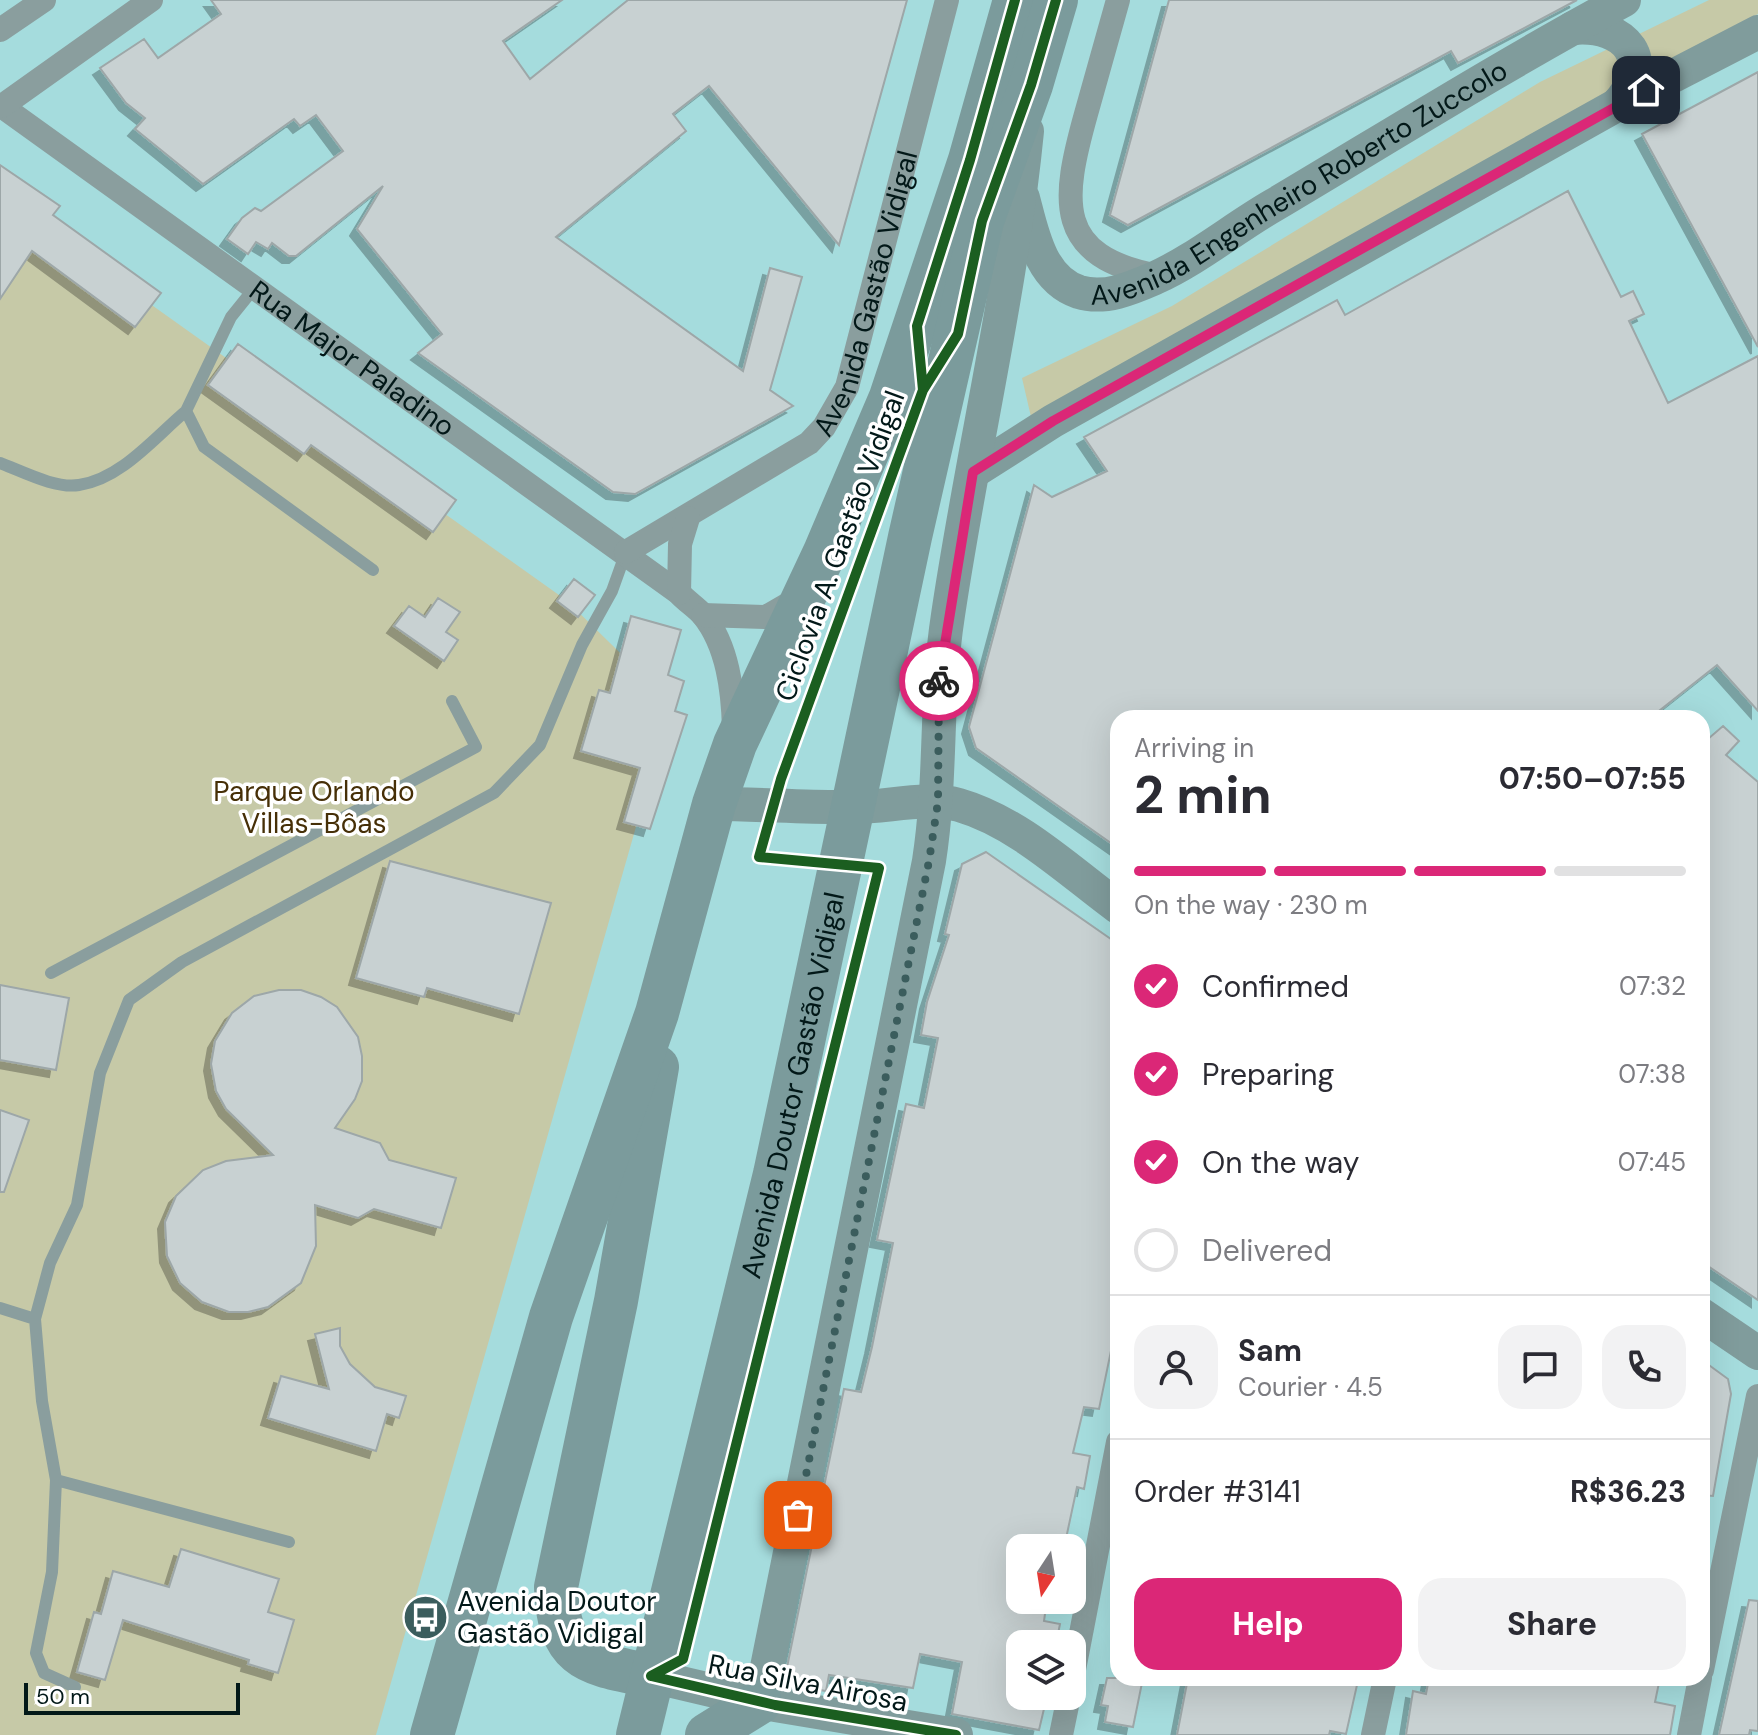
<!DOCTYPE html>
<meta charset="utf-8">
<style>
body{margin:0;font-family:"DM Sans",sans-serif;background:#f2f2f3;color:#2b2b33;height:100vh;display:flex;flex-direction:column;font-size:30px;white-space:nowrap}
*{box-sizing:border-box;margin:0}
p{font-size:26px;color:#7c7c81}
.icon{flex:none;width:44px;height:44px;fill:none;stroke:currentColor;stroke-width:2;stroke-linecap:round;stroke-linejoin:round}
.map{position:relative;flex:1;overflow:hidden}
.drawer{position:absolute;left:1110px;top:710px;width:600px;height:976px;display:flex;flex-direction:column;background:#fff;border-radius:24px;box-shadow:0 8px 32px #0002}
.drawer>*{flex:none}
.needle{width:52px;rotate:192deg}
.controls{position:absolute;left:1006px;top:1534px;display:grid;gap:16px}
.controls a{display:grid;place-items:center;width:80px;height:80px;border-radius:16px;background:#fff;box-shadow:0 8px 32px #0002;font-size:40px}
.scale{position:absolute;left:24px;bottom:20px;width:216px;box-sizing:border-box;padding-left:8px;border:4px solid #021818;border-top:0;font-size:22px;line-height:28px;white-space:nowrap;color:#021818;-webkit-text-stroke:6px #fff;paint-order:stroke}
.pin{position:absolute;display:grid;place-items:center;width:68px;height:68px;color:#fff;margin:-34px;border-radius:16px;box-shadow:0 4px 12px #0006}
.courier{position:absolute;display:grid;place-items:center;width:80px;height:80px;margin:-40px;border:6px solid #db2777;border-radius:50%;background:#fff;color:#222;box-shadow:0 2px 10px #0007}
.overview em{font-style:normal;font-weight:700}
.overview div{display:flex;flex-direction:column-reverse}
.overview{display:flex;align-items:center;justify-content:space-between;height:136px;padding:0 24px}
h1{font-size:52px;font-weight:700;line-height:60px}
.bar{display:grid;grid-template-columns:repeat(4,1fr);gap:12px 8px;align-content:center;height:96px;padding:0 24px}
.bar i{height:10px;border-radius:6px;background:#e1e1e2}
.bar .current{background:#db2777}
.bar p{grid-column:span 4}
.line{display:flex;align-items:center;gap:20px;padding:0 24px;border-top:2px solid #e1e1e2}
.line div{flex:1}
.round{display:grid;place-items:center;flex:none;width:84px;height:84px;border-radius:24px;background:#f2f2f3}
ol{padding:0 24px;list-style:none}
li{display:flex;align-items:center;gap:24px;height:88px}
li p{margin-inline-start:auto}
li .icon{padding:8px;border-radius:50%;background:#db2777;color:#fff;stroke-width:4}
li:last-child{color:#7c7c81}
li i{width:44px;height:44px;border:4px solid #e1e1e2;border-radius:50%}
.action{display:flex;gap:16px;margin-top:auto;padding:16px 24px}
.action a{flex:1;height:92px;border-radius:24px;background:#db2777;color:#fff;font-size:32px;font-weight:700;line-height:92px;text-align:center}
.action a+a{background:#f2f2f3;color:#2b2b33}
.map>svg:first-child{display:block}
.green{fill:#c6c9a7}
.building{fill:#c8d1d2;stroke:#9da7a8;stroke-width:2;filter:url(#shadow)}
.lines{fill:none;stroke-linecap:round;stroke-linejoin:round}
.lane{stroke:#8a9e9e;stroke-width:12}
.street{stroke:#8a9e9e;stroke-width:24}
.secondary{stroke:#809c9c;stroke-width:34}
.highway{stroke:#7b9b9c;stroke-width:44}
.cycleway-casing{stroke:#fff;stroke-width:15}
.cycleway{stroke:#1b5e20;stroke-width:10}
.done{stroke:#3b5d5d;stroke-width:8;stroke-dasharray:0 14.4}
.route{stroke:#db2777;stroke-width:10}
.labels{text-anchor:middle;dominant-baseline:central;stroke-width:7;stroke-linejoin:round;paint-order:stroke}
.street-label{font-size:28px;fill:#021818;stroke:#fff}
.park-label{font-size:28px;fill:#462f07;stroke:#fff}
.poi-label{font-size:28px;fill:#021818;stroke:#fff;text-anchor:start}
</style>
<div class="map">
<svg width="1758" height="1735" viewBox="0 0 1758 1735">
<defs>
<filter id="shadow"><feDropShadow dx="-7" dy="7" stdDeviation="0" flood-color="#0004"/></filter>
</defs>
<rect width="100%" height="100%" fill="#a5dcdd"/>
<path class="green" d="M1709,0H1758V14L1031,417L1022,378L1172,306L1540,82Z
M0,197L566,600L654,686L648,785L376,1735H0Z"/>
<path class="building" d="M211,0H562L503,41L530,79L628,0H907L839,245L709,86L673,114L686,131L556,237L743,371L770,268L802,277L770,390L793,406L635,494L613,492L418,353L442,334L357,229L383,186L296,256H289L272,243L268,249L256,242L248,254L227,239L242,218L255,208L261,211L343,151L316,115L300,126L294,119L203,184L135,129L145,118L126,103L100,68L144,39L158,58L221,14Z
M1169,0H1577L1458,63L1451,51L1128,225L1110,215Z
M1758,72V347L1642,134Z
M0,165L60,206L53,215L161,293L135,327L32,251L0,299Z
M1568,191L1621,297L1633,291L1644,314L1629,321L1668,403L1758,356V711L1717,665L1650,718H1118V848L976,748L969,727L1034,485L1052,497L1107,471L1084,437L1337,300L1345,315Z
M238,344L456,500L433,532L311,445L304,454L208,385Z
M574,579L595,595L578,617L557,601Z
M438,598L460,612L446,632L458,640L444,661L394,626L409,606L425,617Z
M631,616L681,630L668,675L684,681L675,711L687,715L650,829L624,822L640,768L581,751L599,690L610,693Z
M1723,726L1739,741L1726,755L1758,782V1300L1702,1262V734L1708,739Z
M986,852L1118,944V1317L1099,1409L1084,1407L1073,1453L1090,1456L1084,1489L1077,1487L1064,1548H1020V1600H1047L1044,1621L1060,1624L1056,1644H1020V1696H1047L1039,1730L952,1714L962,1662L920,1654L913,1688L829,1675L826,1691L791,1685L785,1677L844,1389L861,1392L872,1347L893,1243L877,1240L906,1104L924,1108L938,1038L921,1035L927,1002L949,935L945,934L962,864Z
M390,861L551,903L519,1014L427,988L424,997L356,978Z
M0,985L69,998L56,1070L0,1060Z
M279,990H301L321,997L337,1007L358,1037L362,1056V1081L355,1099L335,1128L380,1143L389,1160L456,1178L441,1228L374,1209L358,1218L315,1205L316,1246L301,1283L268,1307L248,1312H229L202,1302L180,1283L167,1256L165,1222L176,1196L203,1170L226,1161L273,1155L226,1109L216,1091L211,1064L215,1041L232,1013L254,996Z
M0,1110L29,1120L4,1192H0Z
M340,1328V1346L350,1364L375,1387L406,1396L399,1418L387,1414L376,1451L268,1418L281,1376L329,1389L315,1334Z
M1702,1360L1728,1379L1731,1394L1713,1496L1702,1495Z
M181,1549L279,1579L268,1612L294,1620L278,1673L248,1664L249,1660L123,1620L105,1680L77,1672L94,1612L101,1614L113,1571L169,1587Z
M1749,1600L1758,1601V1731L1750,1730L1749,1735H1719Z
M1107,1678H1143L1133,1727L1105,1722L1108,1706L1101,1705Z
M1188,1678H1342L1356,1680L1357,1685L1346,1734L1330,1731L1329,1735H1177Z
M1429,1678H1660L1655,1702L1675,1706L1670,1735H1406L1413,1691L1426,1694Z"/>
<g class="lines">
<path class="lane" d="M256,286L231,317L186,411L204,447L373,570
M0,463C22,471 55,489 79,485C121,479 155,437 186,411
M51,973L476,747L452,701
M0,1308L35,1319
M56,1480L289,1542
M75,1687L44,1673L36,1653L52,1572L56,1480L42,1401L35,1319L50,1263L77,1205L100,1073L129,1000L182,962L494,793L540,745L582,645L612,591L626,552"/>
<g class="street">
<path d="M1118,0C1107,38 1097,76 1086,114C1062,200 1053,257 1159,276"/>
<path d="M0,30L44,0"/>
<path id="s1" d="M0,105L679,593C686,601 696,607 703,615C728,646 733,691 734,729"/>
<path d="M2,106L151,0"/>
<path id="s2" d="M626,552L809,443L824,427L847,387L947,0"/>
<path d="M679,593L680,544L688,518"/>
<path d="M703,615L766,617L799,598"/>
<path d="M1702,1670L1758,1396"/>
<path d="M1072,1680L1118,1442"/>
<path d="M1061,1735L1069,1696"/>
<path d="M1373,1735L1385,1678"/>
<path d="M1689,1735L1700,1678"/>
</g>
<g class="secondary">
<path d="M1573,28C1626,23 1657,61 1617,105"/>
<path id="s3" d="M1023,198C1032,232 1040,279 1079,292C1105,300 1132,288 1155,278C1197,259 1234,228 1274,205C1390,136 1505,64 1624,0"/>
<path d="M973,472L1053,421L1617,105L1758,32"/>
<path d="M714,804C761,804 808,808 855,807C888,807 927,796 959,805C1018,822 1069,871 1118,907"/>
<path d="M1702,1315L1758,1353"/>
<path d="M651,1676L775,1705L956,1735"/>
<path d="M760,1702L929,861C942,777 935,699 948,615C972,453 1011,294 1027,131"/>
</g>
<g class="highway">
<path d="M651,1676C588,1663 559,1662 556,1587L616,1301L657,1067"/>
<path d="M432,1735L551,1317L657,1013L714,804L735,744L825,552L891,397L970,160L1015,0"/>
<path id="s4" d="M638,1735L775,1174L910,537L982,221L1031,85L1056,0"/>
<path d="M707,1735L760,1702"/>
</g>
<defs>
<path id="cycleway" d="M923,390L958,334L982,221L1031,85L1056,0
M651,1676L683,1659L879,868L759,857L781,779L923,390L917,326L970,160L1015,0
M651,1676L775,1705L956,1735"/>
</defs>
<use href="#cycleway" class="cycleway-casing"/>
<use href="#cycleway" class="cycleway"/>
</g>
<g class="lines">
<path class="done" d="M798,1515L929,861L938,802L939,681"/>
<path class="route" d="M939,681L973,472L1053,421L1646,90"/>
</g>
<defs>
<symbol id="bus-disc" viewBox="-11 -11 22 22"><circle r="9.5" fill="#3b5d5d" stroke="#fff"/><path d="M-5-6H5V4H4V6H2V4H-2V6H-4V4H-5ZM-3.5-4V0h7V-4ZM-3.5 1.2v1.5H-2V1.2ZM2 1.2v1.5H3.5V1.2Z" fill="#fff"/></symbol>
</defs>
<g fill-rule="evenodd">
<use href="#bus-disc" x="400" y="1592" width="51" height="51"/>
</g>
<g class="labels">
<g class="street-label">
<text stroke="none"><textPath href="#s3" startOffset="364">Avenida Engenheiro Roberto Zuccolo</textPath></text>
<text stroke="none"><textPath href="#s2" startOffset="376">Avenida Gastão Vidigal</textPath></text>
<text stroke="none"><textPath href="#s1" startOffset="434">Rua Major Paladino</textPath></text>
<text transform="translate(840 546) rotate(-70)">Ciclovia A. Gastão Vidigal</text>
<text stroke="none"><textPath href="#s4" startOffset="668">Avenida Doutor Gastão Vidigal</textPath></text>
<text transform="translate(808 1683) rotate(11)">Rua Silva Airosa</text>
</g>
<g class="park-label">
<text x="314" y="791">Parque Orlando<tspan x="314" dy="32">Villas-Bôas</tspan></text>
</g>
<g class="poi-label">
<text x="457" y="1601">Avenida Doutor<tspan x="457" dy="32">Gastão Vidigal</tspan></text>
</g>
</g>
</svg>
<div class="controls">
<a><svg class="needle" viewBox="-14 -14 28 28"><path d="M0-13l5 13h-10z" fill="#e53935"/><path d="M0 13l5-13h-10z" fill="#7c7c81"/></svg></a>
<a><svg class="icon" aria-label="layers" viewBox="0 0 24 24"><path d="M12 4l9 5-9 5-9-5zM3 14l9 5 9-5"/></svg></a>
</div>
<div class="scale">50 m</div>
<div class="pin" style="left:798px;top:1515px;background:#ea580c"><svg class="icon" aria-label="bag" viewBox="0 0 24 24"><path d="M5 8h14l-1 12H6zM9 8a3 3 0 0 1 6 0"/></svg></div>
<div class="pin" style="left:1646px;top:90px;background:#1f2937"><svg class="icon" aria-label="home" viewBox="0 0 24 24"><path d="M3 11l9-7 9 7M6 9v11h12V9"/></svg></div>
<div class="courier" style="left:939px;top:681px"><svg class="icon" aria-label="bike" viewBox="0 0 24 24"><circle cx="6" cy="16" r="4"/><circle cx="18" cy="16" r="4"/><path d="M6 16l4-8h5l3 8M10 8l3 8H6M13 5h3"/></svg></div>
<section class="drawer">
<div class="overview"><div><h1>2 min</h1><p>Arriving in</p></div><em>07:50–07:55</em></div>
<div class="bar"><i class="current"></i><i class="current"></i><i class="current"></i><i></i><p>On the way · 230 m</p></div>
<ol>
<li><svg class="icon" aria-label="check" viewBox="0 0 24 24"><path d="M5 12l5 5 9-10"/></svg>Confirmed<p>07:32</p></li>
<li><svg class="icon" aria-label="check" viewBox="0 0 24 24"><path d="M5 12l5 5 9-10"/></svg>Preparing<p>07:38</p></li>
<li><svg class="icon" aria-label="check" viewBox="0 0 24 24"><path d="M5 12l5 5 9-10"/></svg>On the way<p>07:45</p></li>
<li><i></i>Delivered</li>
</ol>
<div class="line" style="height:144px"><a class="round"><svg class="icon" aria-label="person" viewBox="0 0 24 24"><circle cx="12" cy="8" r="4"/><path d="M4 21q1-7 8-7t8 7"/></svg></a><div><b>Sam</b><p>Courier · 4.5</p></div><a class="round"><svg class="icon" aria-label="chat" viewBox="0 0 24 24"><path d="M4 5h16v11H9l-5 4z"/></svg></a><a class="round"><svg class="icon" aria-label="phone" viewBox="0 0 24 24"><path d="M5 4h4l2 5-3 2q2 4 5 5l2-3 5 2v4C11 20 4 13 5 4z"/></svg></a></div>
<div class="line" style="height:104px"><div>Order #3141</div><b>R$36.23</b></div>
<div class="action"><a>Help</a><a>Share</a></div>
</section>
</div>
